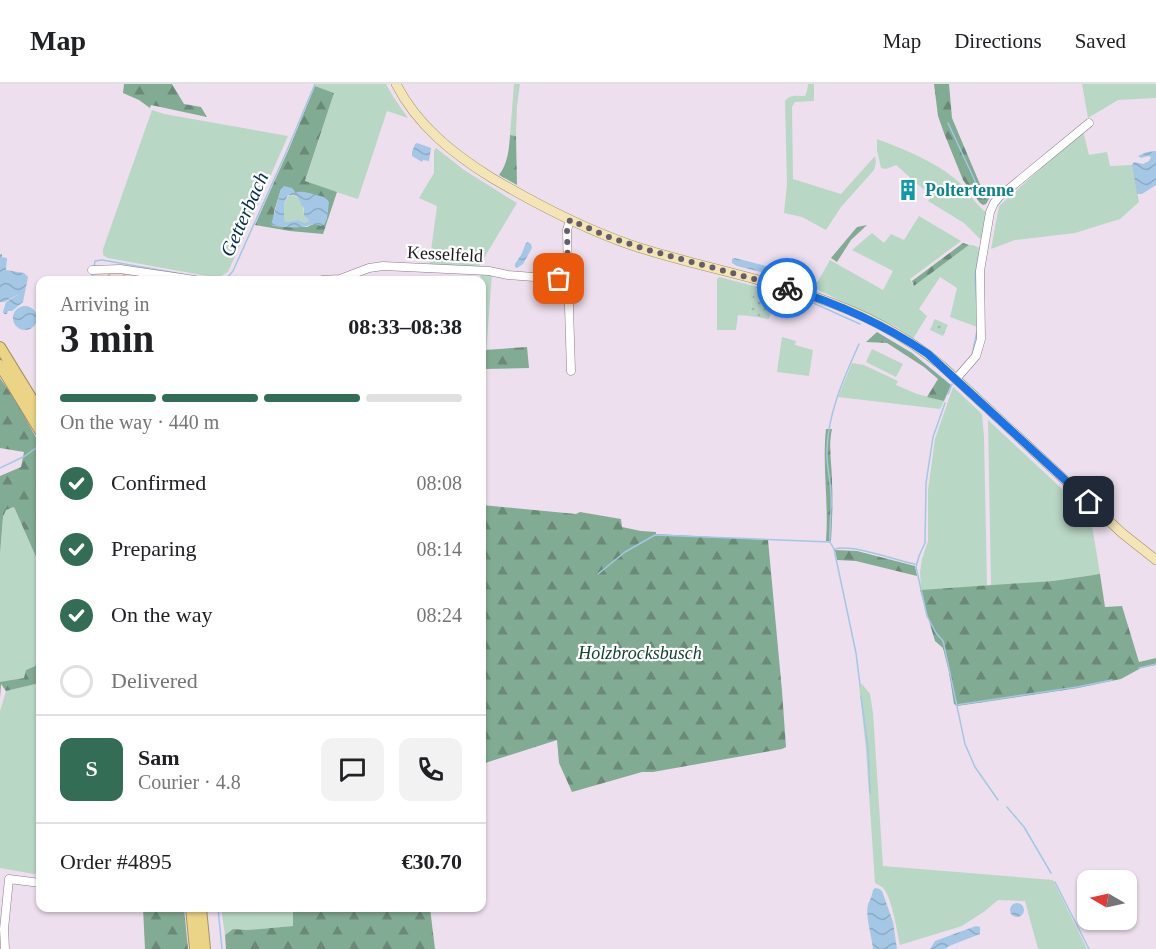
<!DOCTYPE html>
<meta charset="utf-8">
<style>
body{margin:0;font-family:Georgia,serif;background:#f2f2f2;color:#202124;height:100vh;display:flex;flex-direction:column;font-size:22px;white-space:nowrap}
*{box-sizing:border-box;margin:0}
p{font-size:20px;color:#757577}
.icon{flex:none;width:33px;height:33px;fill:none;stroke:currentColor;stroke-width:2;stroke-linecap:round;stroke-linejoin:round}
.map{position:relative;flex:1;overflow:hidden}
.panel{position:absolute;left:36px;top:192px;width:450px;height:636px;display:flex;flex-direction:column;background:#fff;border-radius:12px;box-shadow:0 2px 4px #0004}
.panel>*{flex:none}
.needle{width:39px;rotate:279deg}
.buttons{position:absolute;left:1077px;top:786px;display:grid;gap:12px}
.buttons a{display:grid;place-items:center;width:60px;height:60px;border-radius:12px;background:#fff;box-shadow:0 2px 4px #0004;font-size:30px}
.pin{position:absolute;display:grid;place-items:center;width:51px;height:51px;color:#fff;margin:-26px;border-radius:12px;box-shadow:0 3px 9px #0006}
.courier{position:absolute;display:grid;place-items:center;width:60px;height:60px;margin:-30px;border:4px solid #1a73e8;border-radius:50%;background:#fff;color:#222;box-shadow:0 2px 8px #0007}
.head em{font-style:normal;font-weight:700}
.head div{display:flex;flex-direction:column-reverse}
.head{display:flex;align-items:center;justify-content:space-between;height:102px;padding:0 24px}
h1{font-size:39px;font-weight:700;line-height:45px}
.bar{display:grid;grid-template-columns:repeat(4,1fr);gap:9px 6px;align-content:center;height:72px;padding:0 24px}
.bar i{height:8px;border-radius:4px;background:#e0e0e0}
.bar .selected{background:#336d55}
.bar p{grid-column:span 4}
.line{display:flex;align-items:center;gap:15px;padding:0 24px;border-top:2px solid #e0e0e0}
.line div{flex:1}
.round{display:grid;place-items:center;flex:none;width:63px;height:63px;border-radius:12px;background:#f2f2f2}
ol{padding:0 24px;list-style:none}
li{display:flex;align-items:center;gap:18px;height:66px}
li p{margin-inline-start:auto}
li .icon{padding:6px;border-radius:50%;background:#336d55;color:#fff;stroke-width:4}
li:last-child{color:#757577}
li i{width:33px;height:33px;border:3px solid #e0e0e0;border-radius:50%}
header{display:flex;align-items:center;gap:36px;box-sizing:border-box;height:84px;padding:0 30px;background:#fff;border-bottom:2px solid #e0e0e0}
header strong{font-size:28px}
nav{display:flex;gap:33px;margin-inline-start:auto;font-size:21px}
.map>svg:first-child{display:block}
.industrial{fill:url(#industrial-furrows)}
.grass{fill:#b9d7c5}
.forest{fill:url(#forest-firs);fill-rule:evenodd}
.garden{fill:url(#garden-dots)}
.water{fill:url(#water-waves);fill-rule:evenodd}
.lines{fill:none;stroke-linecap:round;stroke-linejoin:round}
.stream{stroke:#a3c7e4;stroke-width:1.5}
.minor-casing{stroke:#8b7d8a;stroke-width:9}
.major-casing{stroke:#a39261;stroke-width:10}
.highway-casing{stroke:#a39261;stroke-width:12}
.minor{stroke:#fff;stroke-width:8}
.major{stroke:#f3e5b6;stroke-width:9}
.highway{stroke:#ebd485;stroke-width:10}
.done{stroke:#665e66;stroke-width:6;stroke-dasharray:0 10.8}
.route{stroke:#1a73e8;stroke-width:8}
.labels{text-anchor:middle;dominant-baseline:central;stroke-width:4.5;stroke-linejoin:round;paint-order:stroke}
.culture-label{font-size:18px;font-weight:bold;fill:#0d838f;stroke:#fff;text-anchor:start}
.street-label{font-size:18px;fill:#1e181d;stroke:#fff}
.park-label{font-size:18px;font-style:italic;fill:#11452d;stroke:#fff}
.water-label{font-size:20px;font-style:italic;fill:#002d49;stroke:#fff}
</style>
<header>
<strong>Map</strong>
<nav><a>Map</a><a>Directions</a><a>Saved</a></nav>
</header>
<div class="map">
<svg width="1156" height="865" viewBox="0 0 1156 865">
<defs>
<pattern id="industrial-furrows" width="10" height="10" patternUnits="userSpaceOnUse" patternTransform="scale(1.5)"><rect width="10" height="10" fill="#eed3d1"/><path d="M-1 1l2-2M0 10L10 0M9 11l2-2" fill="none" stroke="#ccb4b3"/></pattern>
<pattern id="forest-firs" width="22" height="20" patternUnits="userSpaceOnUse" patternTransform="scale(1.5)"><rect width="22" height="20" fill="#82ab93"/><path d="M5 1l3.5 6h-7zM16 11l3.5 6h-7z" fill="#6a8a77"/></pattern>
<pattern id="garden-dots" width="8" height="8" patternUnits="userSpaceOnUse" patternTransform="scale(1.5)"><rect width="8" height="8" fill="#b9d7c5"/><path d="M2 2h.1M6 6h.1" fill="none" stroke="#9fb8a9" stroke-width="1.8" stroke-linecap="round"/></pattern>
<pattern id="water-waves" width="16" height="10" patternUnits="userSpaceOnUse" patternTransform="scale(1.5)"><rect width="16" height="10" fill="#a3c7e4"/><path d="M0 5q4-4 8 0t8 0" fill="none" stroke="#8caac3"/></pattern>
</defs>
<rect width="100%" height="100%" fill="#eddfed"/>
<path class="industrial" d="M115,186L182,196H94L95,188Z"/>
<path class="grass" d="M316,0H386L394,14L408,34L387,27L358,115L305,98L334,9L315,2Z
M514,0H520L517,22L516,52L510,51Z
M808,0H814V17L795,18L792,23L793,95L841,110L875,72L876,78L874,86L841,123L826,146L802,133L784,129L787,100L785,17C790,10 798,12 805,12L807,7Z
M1082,0H1156V14L1118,16L1088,34Z
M152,26L164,30L288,52L228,188L218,194L108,174L103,171V165Z
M1083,47L1089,71L1107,68L1110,82L1132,81L1139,118L1120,135L1075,149L1015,156L991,165L999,122Z
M877,55C903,65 932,76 954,94C967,103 973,119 987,129L981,156L964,139L928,117L931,112L896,81L886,85L881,84L877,66Z
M436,64L464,86L517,119L478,184L429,182L437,122L419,114L434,89V67Z
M289,111C301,112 304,121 304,132L309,136L308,139H305L298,136L286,138L284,136V120Z
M919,132L961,157L910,195L914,202L969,161H973L981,165L980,244L950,233L957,204L940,193L919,225L927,232L913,255L898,244L814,204L830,176L883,206L893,187L852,166L872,149L884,159L891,150L904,156Z
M481,189L492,190L482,322V196H480Z
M719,193L754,202L750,232L738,231L736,246H717V195Z
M782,253L796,257L795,261L813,266L809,292L777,288Z
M872,265L903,280L896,293L866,278Z
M852,279L864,281L898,297L896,301L917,310L944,317L940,325L838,313Z
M953,303L982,330L984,353L987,502L921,506L920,488L922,475L928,457V406L935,355Z
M988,336L1092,433L1091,435L1100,490L1053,497L991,502Z
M14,423L40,482V580L26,586L25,594L0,599V470L3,433L6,426Z
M40,599V791L0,784V627L6,607Z
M862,600L870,610L873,629L883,782L1053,796L1087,865H1038L1025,817L998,816L985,827L962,842L900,861C897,848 892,813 883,804C880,801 878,801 875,799L866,665L859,601Z
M221,824H293V842L247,846L233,845L225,851Z"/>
<path class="forest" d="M124,0H172L184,20L201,23L207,33L151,21L150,24L139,16L123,9Z
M934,0H949L952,34L982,105L990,113L986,120L983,121L980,119L963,96L944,49L938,32Z
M315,2L334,9L305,97L337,108L323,150L290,147L255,141L288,67ZM281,105H293L295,109L319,113V140H314L307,143L273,142L274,128Z
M510,51L516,52L517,101L499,91C508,79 509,65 510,51Z
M867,141L851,156L837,178L831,174L857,143Z
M963,159L969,161L914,202L912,197Z
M877,248L912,269L951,301L944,317L927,313L938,295L924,283L887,259L866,258Z
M527,263L529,284L484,285L485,266Z
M0,294L18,320L40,361V482L14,423L6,426L3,433L0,470V392L21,383L24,368L0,364Z
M826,345H832C828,363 832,380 832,398C833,418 832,438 831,457H826C829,419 822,382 826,345Z
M482,421L576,430L580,428L621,435L622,443L641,447L656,448V450L768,456L782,607L786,663L782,665L653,688H642L572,708L559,679L557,656L482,680Z
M835,466L857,467L915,482L917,492L856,477L837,476Z
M1100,490L1105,523L1122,522L1139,578L1156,574V581L1141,584L1121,595L1078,604L957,622L954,620L949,588L943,564L935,557L920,506L1053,497Z
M40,580V599L6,607L1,600L0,614V598L24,594L26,586Z
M143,824H184L188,865H145Z
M293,824H430L435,865H226L225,851L233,845L247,846L293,842Z"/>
<path class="garden" d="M754,202L775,208L769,235L750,232Z
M935,235L948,241L943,252L930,246Z"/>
<path class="water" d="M417,59L431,64L429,77L423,76L422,78L412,72V68L415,60Z
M1156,67V101L1142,110H1137L1132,81L1134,78L1143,80L1149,77L1151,73L1148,72L1141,74L1138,72L1147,68Z
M284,102L292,104L295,109C303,105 316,112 325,113L329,118L327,135L324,141L321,142L314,140C302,145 283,144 271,141L281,105ZM288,111C301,110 298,118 304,124V132L309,136L308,138L305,139L298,136L286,138L284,136V120Z
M528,158L531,160L532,164L523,180L517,184L515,183V180L521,171L526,159Z
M0,170H2V173L7,174L6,186L24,189L28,193L23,218L12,227H8L7,230H4L3,228L6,218L21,209L4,218H0Z
M735,174L796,190L799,191V195L796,197L737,182L732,179V175Z
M13 234a12 12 0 1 1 24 0a12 12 0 1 1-24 0Z
M875,804L879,805L882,807L893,838L897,865H873C872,853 865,832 868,820C870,816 872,812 873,806Z
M1010 826a7 7 0 1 1 14 0a7 7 0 1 1-14 0Z
M976,842L980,843V850L949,862L945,865H930L935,857Z"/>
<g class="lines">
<path class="stream" d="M948,39L983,114
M94,184L95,177L102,176L182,190
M198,193L222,196L226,195L233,187L285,71L315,0
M92,196L93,188
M756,203L811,218L860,240
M977,228L975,191L979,171
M859,260C844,294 828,328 827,366C826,382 831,396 831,412C832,427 829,443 830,458L834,465L856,569L860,601
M972,271L977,247
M948,310L952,300
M945,319L933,353L926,399L925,459L919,472L916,483L927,532L936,549L943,557L944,561L965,660L975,683L998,716
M0,384L25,372L36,364
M835,465C853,460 894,476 915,480
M598,490L625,468L655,451L830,458
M1139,584L1156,580
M861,612L868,665L870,709
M956,621L1077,603L1112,596
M1007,723L1024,743L1051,789
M1055,798L1089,865
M218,824L222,865"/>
<defs>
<path id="minor" d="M570,136L567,146L568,191L571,287
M92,186L120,185L195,196
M322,196L340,195L369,184L383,182L489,187L508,191L559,195L564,194L568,191
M956,295L976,272L981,255L980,187L990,128L994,119L999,113L1089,39
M5,865L4,845L9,795L40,799"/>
<path id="major" d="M396,0C417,41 453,70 492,94C536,120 582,144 631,161C691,181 755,192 815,213C860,228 905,251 942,282L1122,449L1156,476"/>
<path id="highway" d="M0,263L40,328
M0,281L40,347
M191,824L195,865
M201,824L205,865"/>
</defs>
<use href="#minor" class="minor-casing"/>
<use href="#major" class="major-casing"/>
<use href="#highway" class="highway-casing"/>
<use href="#minor" class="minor"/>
<use href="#major" class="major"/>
<use href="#highway" class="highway"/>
</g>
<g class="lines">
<path class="done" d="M559,195L564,194L568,191L567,146L570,136L609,153L648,166L787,204"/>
<path class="route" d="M787,204C837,219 885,241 928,270L1089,418"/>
</g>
<defs>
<symbol id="building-bare" viewBox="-9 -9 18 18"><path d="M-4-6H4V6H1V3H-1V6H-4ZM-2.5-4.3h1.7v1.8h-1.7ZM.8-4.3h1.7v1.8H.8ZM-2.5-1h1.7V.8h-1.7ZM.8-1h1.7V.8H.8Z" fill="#0f9aa8" stroke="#fff" stroke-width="2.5" paint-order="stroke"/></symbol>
</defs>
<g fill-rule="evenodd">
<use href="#building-bare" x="893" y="91" width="30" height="30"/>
</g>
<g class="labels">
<g class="culture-label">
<text x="925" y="106">Poltertenne</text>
</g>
<g class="street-label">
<text transform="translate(445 170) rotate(3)">Kesselfeld</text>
</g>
<g class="park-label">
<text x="640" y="569">Holzbrocksbusch</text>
</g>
<g class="water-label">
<text transform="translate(244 130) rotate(-66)">Getterbach</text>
</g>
</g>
</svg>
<div class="buttons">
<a><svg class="needle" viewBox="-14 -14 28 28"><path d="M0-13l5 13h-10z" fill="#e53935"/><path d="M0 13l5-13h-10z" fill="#757577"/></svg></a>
</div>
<div class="pin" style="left:559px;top:195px;background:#ea580c"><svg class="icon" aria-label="bag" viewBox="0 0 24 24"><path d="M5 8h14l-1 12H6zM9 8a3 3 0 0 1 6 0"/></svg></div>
<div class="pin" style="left:1089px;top:418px;background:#1f2937"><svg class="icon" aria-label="home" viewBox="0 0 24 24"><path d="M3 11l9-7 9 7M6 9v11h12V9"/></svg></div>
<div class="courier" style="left:787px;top:204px"><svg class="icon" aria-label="bike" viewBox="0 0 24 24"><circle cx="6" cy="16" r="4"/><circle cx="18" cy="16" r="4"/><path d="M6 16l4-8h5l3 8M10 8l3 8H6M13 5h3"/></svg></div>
<section class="panel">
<div class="head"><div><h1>3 min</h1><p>Arriving in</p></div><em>08:33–08:38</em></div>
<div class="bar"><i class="selected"></i><i class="selected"></i><i class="selected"></i><i></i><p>On the way · 440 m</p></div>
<ol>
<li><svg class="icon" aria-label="check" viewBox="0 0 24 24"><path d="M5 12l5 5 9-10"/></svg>Confirmed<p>08:08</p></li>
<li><svg class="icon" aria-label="check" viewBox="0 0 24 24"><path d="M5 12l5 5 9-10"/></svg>Preparing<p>08:14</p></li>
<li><svg class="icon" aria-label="check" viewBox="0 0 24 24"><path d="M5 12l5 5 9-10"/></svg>On the way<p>08:24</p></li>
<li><i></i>Delivered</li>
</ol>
<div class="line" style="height:108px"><b class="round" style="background:#336d55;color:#fff">S</b><div><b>Sam</b><p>Courier · 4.8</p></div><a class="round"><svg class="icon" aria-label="chat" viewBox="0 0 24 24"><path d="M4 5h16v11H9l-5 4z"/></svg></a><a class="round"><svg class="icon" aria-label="phone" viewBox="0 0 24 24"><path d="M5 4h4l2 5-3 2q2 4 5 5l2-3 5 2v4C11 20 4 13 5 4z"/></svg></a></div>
<div class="line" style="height:78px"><div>Order #4895</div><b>€30.70</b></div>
</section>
</div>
